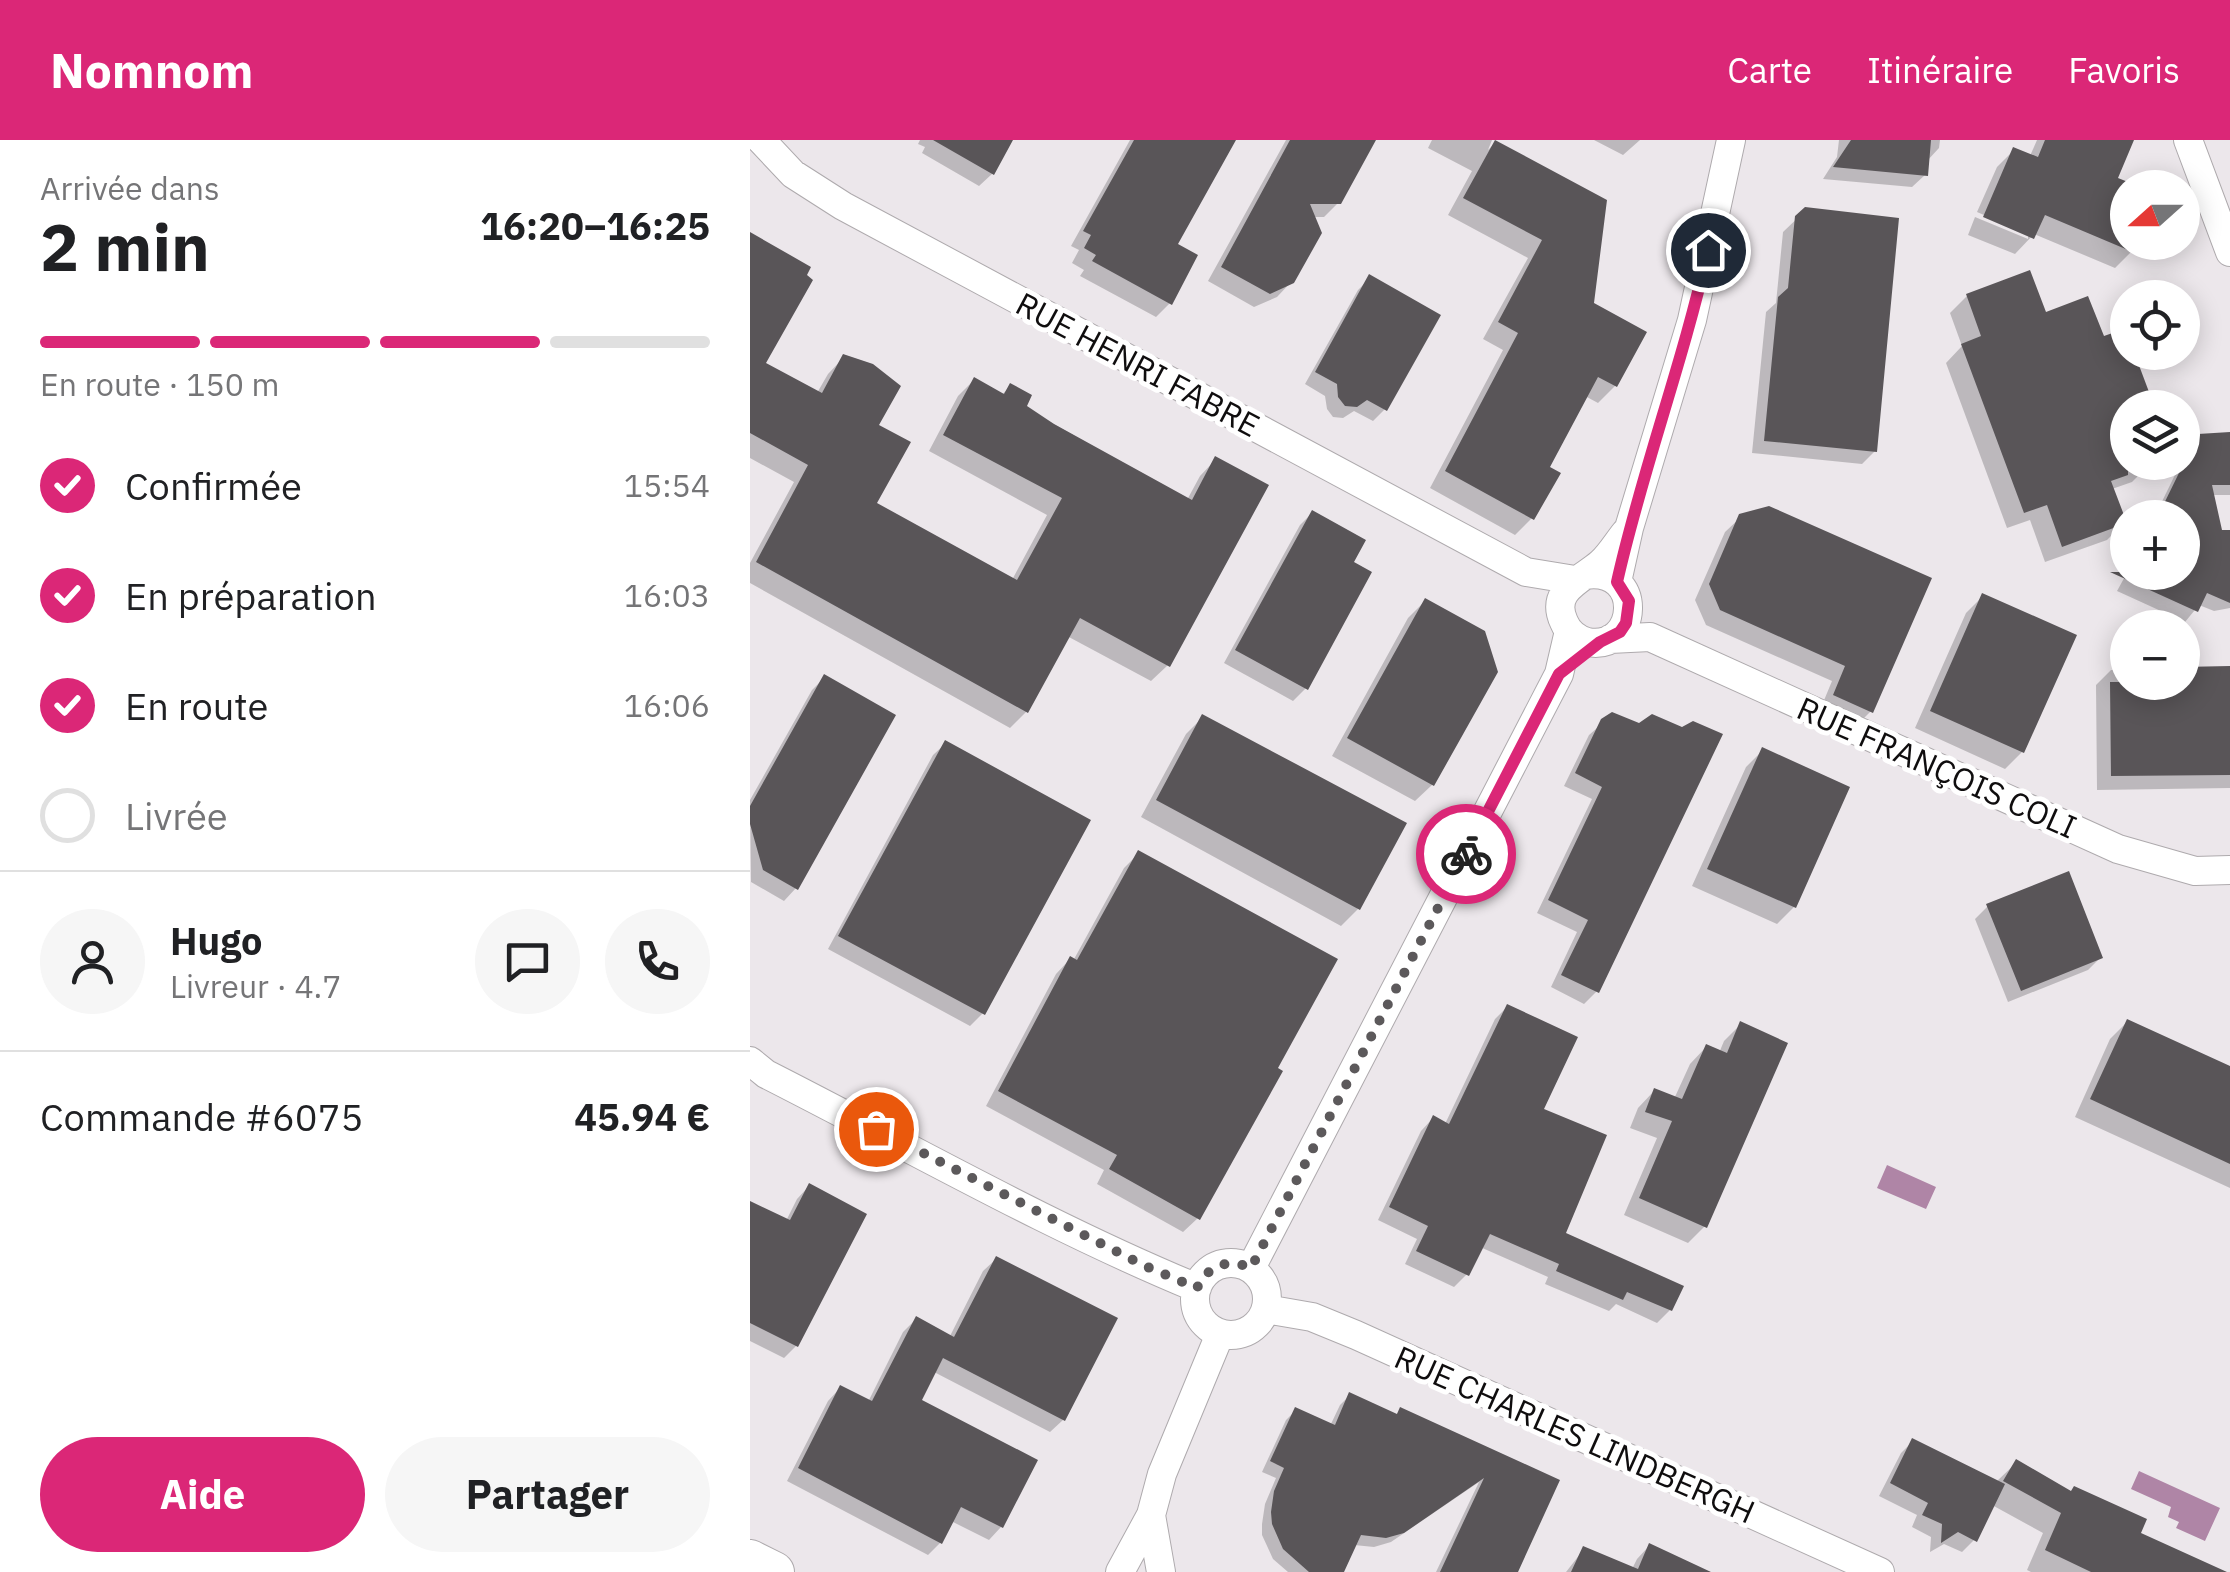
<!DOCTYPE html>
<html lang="fr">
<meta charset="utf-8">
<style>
body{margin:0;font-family:"IBM Plex Sans",sans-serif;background:#f6f6f6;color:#202124;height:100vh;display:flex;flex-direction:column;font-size:38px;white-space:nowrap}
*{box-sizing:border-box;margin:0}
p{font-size:32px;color:#757577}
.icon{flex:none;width:55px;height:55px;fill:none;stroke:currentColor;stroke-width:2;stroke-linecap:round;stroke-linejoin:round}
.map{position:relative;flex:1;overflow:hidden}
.sheet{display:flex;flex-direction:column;background:#fff;width:750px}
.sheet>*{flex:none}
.needle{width:65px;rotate:249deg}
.fabs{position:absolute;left:1360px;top:30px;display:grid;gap:20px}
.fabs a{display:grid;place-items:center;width:90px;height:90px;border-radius:50%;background:#fff;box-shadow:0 5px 25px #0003;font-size:50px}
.pin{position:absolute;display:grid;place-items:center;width:85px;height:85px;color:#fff;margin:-42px;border:5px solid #fff;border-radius:50%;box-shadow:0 2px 10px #0007}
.courier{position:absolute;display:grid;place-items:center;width:100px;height:100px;margin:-50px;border:8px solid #db2777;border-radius:50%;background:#fff;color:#222;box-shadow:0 2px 12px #0007}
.overview em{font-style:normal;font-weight:800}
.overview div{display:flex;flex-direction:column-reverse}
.overview{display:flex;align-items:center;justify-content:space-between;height:170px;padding:0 40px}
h1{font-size:65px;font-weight:800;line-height:75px}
.bar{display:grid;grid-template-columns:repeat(4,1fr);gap:15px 10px;align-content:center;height:120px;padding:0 40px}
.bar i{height:12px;border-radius:8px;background:#e0e0e0}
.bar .selected{background:#db2777}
.bar p{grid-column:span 4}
.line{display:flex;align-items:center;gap:25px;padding:0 40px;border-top:2px solid #e0e0e0}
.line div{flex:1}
.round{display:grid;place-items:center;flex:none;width:105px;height:105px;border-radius:52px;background:#f6f6f6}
ol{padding:0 40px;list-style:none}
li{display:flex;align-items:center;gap:30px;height:110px}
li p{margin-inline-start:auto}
li .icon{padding:10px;border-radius:50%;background:#db2777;color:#fff;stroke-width:4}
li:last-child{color:#757577}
li i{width:55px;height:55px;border:5px solid #e0e0e0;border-radius:50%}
.button{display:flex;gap:20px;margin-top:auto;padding:20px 40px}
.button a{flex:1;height:115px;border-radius:60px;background:#db2777;color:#fff;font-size:40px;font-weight:800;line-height:115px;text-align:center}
.button a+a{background:#f6f6f6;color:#202124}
header{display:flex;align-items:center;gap:60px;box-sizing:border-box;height:140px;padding:0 50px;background:#db2777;color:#fff}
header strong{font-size:48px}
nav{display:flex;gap:55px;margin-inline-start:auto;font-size:35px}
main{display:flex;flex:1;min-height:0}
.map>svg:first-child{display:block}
.water{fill:#af85a6}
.shadow{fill:#0003}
.building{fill:#595558}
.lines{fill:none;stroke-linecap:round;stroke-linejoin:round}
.minor-casing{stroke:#aeaaad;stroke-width:30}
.secondary-casing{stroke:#aeaaad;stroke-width:42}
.minor{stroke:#fff;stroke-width:28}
.secondary{stroke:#fff;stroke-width:40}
.done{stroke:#5c595b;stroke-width:10;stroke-dasharray:0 18}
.route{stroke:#db2777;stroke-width:12}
.labels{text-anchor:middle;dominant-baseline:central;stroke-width:10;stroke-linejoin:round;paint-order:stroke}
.street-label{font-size:32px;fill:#0f0d0e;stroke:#fff}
</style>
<header>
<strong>Nomnom</strong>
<nav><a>Carte</a><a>Itinéraire</a><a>Favoris</a></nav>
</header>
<main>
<section class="sheet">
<div class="overview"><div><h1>2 min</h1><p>Arrivée dans</p></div><em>16:20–16:25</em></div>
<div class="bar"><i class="selected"></i><i class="selected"></i><i class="selected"></i><i></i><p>En route · 150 m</p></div>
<ol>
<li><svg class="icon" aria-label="check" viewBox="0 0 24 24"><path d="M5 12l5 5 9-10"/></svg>Confirmée<p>15:54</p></li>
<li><svg class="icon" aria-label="check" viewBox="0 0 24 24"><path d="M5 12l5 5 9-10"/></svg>En préparation<p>16:03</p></li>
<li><svg class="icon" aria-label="check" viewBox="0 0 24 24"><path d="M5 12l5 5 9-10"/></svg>En route<p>16:06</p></li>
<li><i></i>Livrée</li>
</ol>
<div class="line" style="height:180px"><a class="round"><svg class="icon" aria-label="person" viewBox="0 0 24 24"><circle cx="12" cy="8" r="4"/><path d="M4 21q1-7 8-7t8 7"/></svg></a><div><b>Hugo</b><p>Livreur · 4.7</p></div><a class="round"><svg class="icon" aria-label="chat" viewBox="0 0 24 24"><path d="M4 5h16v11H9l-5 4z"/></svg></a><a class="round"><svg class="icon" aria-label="phone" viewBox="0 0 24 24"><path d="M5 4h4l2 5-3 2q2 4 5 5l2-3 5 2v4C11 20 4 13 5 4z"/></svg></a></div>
<div class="line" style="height:130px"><div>Commande #6075</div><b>45.94 €</b></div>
<div class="button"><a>Aide</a><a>Partager</a></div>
</section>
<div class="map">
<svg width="1480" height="1432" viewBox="0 0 1480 1432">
<rect width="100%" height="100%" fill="#ece7eb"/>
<path class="water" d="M1137,1025L1186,1047L1176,1069L1127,1048Z
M1389,1331L1470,1368L1455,1401L1426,1388L1429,1382L1418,1377L1421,1367L1381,1349Z"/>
<path class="shadow" d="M170,0H261L242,34L229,46L172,13L175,7L168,4Z
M380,0H483L425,105L420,163L406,177L330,136L334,130L322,123L329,110L321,106Z
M536,0H623L589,62L574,77H563L542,141L527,157L504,167L458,141Z
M682,0H742L738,10L746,2L841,164L893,193L865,246L848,263L835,256L796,328L782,378L765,395L680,348L753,210L733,199L778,118L698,75L722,31L678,8Z
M844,0H890L873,15Z
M1089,0H1190L1189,8L1177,21L1175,35L1162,47L1073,39L1087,17Z
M1287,0H1365V39L1385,48H1378V102H1386L1382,111L1365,128L1284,94L1265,114L1218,95L1225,77L1278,99V94L1227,72L1247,27L1264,10L1280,16Z
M1056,70L1125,311L1112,324L1002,313L1016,172L1026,163L1033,92Z
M0,95L12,224L67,253L78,234L94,217L126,286L124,364L262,440L297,375L179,311L208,256L224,240L252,255L260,246L274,267L437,360L450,336L466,319L418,525L401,541L317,496L276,572L260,588L0,443V423L44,342L0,318Z
M620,138L635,269L623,281L604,271L593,278L583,277L577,269L575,256L555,244L608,150Z
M1217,156L1295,175L1352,199L1373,192L1378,204V322L1399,325L1382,342L1362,349L1374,383L1357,400L1295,422L1280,380L1257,388L1196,223L1212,206L1200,173Z
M1480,295V355H1462L1470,392H1480V468L1464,471L1449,465L1435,482L1367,451L1378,431L1432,432V378H1404L1438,308L1449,296Z
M1019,368L1121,571L1106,586L1070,570L1082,541L956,485L945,460L975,392L991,377Z
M562,373L600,423L556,548L543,561L474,523L550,385Z
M1233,456L1272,612L1255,629L1165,588L1216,473Z
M675,461L682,645L665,661L582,616L658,478Z
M1480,529V648L1347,650L1346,545L1361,530H1378V542H1432Z
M74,538L46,748L34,761L1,742L0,660L62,550Z
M862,575L847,851L834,864L801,847L827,792L787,773L842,659L814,646L839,595Z
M453,577L608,769L591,786L391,677L436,594Z
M196,603L233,873L220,886L78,809L183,615Z
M1013,610L1044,767L1027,784L942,746L996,627Z
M388,714L448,1078L433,1092L347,1044L354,1030L236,966L306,834L320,819L323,821L374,728Z
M1238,766L1351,817L1338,830L1258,862L1225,779Z
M757,867L791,970L812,1095L920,1170L907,1183L866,1164L859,1171L795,1144L798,1137L730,1107L717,1134L704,1147L655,1124L667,1099L628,1080L671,991L683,978L695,984L745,879Z
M1377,882L1480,929V1048L1325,977L1360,899Z
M991,884L955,1086L938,1103L874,1075L907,998L880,988L888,968L904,951L924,959L940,924L956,907L969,913L974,901Z
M59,1046L46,1206L34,1218L0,1201V1064L36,1081L47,1059Z
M246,1119L313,1280L300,1292L184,1232L169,1262L251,1387L239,1400L201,1381L190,1403L178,1415L37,1341L78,1261L90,1248L118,1262L153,1192L166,1179L199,1198L233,1131Z
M600,1255L645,1276L650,1270L807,1341L766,1432H686L729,1342L641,1402L624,1407L604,1405L591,1432H538L523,1419L512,1395V1384L515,1364L526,1338L512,1332L536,1280L546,1270L580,1286L590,1265Z
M1163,1301L1246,1342L1267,1322L1388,1394L1471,1432H1281L1277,1430L1293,1393L1242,1365L1224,1400L1212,1412L1194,1404L1180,1412L1181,1397L1162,1387L1167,1375L1129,1356L1151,1313Z
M899,1406L955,1432H816L834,1409L882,1429L887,1419Z"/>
<path class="building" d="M183,0H263L244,35Z
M384,0H486L428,104L448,115L422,165L342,121L346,115L334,108L341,95L333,91Z
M540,0H626L591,64H560L572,93L544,143L520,154L471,127Z
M745,0L857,60L844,163L897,192L867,247L848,237L800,327L811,333L784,380L695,331L768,193L748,182L792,100L713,58Z
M1101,0H1181L1178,36L1083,27Z
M1295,0H1384L1368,38L1378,42V110L1295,75L1284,99L1233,77L1263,7L1288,17Z
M1055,67L1149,78L1127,312L1014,301L1028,157L1038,148L1045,76Z
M0,92L61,127L57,135L63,140L16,223L72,253L93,214L123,224L151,246L129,285L161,302L127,363L267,440L312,358L193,295L224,237L254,254L260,243L282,255L277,266L304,284L442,360L465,316L519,345L420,527L330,478L278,573L6,422L58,325L0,293Z
M1280,130L1296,172L1338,156L1354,196L1374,189L1378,212H1384L1405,268H1378V335L1361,341L1377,383L1312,407L1297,365L1274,373L1211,204L1231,196L1216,154Z
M619,134L691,175L637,271L617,260L607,267L595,266L588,257L587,244L565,232Z
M1480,292V345H1462L1472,390H1480V463L1457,453L1448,472L1360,432H1432V378H1407L1448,294Z
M1019,366L1182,438L1123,573L1083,555L1095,526L970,470L959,444L989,374Z
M562,370L616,400L604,422L622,432L558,550L485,510Z
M1232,453L1327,495L1274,613L1180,571Z
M675,458L735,491L748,532L684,646L597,598Z
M1480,526V635L1361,636L1360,542H1432V527Z
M74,534L146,575L48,750L13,730L0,684V666Z
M862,572L889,583L902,574L932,587L943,581L973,594L849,853L811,835L838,780L798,760L852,647L825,633L851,579Z
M452,574L657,683L610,770L406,660Z
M195,600L341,680L235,875L88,796Z
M1012,607L1100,647L1046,768L957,729Z
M388,710L588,819L528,928L533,931L450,1080L359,1029L367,1015L248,951L320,816L327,820Z
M1319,731L1353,818L1271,851L1236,764Z
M757,864L828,897L794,969L857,995L816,1093L934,1146L922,1171L877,1152L873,1160L806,1131L809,1124L740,1094L719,1136L666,1111L678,1086L639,1067L683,975L699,984Z
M1377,879L1480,926V1024L1340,959Z
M990,881L1038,903L957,1088L889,1058L922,981L895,972L904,948L932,959L956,904L977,913Z
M59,1043L117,1074L48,1207L0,1183V1061L40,1080Z
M246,1116L368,1178L315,1281L193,1218L172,1260L288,1320L253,1388L211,1367L192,1404L48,1328L90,1245L122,1261L166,1176L204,1197Z
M599,1252L647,1274L650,1267L810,1340L768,1432H690L734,1338L654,1393L636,1398L611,1395L594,1432H559L533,1409L522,1384L521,1372L524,1351L534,1328L520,1321L545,1267L585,1285Z
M1162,1298L1255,1344L1227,1402L1208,1392L1191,1403L1192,1384L1172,1375L1178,1363L1140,1343Z
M1266,1319L1321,1351L1324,1346L1397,1379L1391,1393L1477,1432H1341L1295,1410L1311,1373L1253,1341Z
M899,1403L961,1432H821L833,1406L888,1429Z"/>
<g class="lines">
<defs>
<path id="minor" d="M11,0L43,34L93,66L776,432L825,440
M1438,0L1480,112
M835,435C895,426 889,512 837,502C827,499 818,492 814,482C799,450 832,440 851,423C860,415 867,403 875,393
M867,442L879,388L942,180L981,0
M860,499L900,497L1368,709L1445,731L1480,730
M0,921L16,934C158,1006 299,1087 447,1148
M445 1159a36 36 0 1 1 72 0a36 36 0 1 1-72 0Z
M501,1128L809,534L819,491
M516,1169L562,1177L606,1195L1130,1432
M401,1375L411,1432
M370,1432L401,1375L412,1334L470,1194"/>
<path id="secondary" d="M0,1420L24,1432"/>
</defs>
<use href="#minor" class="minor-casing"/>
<use href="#secondary" class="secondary-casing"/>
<use href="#minor" class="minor"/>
<use href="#secondary" class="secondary"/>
</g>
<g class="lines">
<path class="done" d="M126,989L395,1126L447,1148C458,1125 478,1118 501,1128L716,714"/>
<path class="route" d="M716,714L809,534L850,502L870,492L876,483L879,461L867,442C892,330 933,223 958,110"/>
</g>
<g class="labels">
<g class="street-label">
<text transform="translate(388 224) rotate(28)">RUE HENRI FABRE</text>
<text transform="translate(1187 627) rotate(24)">RUE FRANÇOIS COLI</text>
<text transform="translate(825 1294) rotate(24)">RUE CHARLES LINDBERGH</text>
</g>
</g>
</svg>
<div class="fabs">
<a><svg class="needle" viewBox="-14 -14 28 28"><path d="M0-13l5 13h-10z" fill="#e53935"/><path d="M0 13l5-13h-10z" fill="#757577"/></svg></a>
<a><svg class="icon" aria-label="locate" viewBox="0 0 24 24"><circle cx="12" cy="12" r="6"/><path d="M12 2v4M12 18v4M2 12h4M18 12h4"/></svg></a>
<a><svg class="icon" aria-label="layers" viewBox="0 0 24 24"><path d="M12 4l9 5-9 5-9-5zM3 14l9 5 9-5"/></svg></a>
<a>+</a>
<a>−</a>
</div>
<div class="pin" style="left:126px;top:989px;background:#ea580c"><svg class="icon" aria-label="bag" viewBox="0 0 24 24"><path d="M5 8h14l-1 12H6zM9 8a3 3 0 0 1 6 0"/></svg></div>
<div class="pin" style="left:958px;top:110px;background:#1f2937"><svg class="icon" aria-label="home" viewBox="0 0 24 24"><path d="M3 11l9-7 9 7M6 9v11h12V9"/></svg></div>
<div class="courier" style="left:716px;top:714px"><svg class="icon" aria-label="bike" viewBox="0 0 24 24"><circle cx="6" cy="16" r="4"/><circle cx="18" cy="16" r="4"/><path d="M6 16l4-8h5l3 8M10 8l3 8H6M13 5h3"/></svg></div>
</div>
</main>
